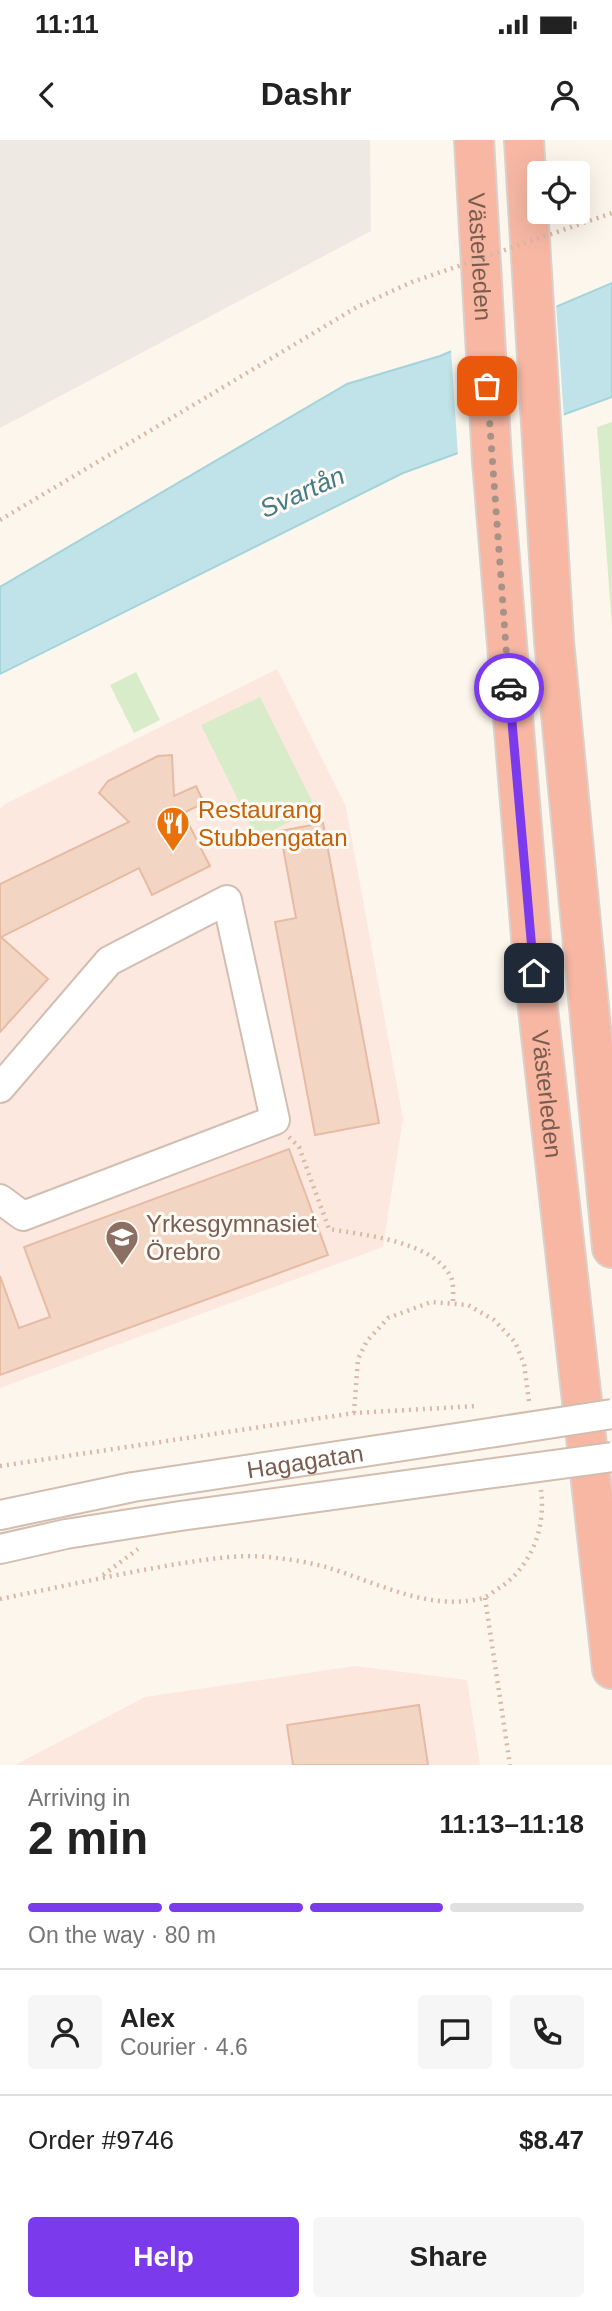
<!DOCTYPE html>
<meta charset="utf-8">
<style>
body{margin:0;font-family:Arial,sans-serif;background:#f6f6f6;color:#222;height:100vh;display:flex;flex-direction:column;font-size:26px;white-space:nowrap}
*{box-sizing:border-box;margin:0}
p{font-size:23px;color:#767676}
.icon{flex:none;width:38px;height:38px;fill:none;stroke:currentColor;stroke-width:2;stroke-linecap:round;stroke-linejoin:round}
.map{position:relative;height:1625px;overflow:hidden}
.drawer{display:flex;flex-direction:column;background:#fff;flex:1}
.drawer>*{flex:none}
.controls{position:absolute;left:527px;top:21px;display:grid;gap:14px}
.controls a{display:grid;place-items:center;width:63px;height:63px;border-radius:7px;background:#fff;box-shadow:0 7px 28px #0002;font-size:35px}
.pin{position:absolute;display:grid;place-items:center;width:60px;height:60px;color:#fff;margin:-30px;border-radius:14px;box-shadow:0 4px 10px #0006}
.courier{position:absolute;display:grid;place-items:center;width:70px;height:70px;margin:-35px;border:5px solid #7c3aed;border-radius:50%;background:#fff;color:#222;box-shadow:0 2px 9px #0007}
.summary em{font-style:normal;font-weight:600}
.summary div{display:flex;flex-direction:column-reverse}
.summary{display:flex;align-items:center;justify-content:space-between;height:119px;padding:0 28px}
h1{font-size:46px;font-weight:600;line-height:52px}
.bar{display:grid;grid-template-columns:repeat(4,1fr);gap:10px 7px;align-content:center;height:84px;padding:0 28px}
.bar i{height:9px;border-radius:5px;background:#e0e0e0}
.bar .current{background:#7c3aed}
.bar p{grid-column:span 4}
.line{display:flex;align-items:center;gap:18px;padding:0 28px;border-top:2px solid #e0e0e0}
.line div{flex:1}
.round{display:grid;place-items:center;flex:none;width:74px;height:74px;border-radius:7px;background:#f6f6f6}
.button{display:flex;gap:14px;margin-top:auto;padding:14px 28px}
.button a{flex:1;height:80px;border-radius:7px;background:#7c3aed;color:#fff;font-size:28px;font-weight:600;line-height:80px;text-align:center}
.button a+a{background:#f6f6f6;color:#222}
.status{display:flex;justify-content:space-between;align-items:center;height:49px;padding:0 35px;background:#fff;direction:ltr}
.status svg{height:19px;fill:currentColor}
header{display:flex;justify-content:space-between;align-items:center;height:91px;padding:0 28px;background:#fff;font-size:32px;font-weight:600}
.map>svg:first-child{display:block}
.commercial{fill:#fde8e0}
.industrial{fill:#efe9e4}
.green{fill:#d8ecc9}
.water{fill:#bfe3e8;stroke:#a5d3da;stroke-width:2}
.pier{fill:#fdf6ec}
.building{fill:#f3d5c3;stroke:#e6bba3;stroke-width:2}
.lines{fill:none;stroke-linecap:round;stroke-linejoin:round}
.minor-casing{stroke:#d1beb0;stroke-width:32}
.highway-casing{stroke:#dad1cd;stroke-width:42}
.path{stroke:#d9b8a5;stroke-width:4.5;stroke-dasharray:2 5;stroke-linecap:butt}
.minor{stroke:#fff;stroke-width:28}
.highway{stroke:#f7b7a3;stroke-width:38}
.minor-bridge-casing{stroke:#d1beb0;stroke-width:32;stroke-linecap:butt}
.path-bridge{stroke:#d9b8a5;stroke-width:4.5;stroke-dasharray:2 5;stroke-linecap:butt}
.minor-bridge{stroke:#fff;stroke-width:28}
.done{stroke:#a89285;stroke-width:7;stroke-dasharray:0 12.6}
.route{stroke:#7c3aed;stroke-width:9}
.labels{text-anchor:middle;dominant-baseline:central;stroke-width:6;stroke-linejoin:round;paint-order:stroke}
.street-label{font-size:24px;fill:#7a5c4d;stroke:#fffaf3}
.food-label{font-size:24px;fill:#c56008;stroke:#fffaf3;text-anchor:start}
.education-label{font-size:24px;fill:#785e54;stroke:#fffaf3;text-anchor:start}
.water-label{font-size:26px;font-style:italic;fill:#437c86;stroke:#fffaf3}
</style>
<div class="status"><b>11:11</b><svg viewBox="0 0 49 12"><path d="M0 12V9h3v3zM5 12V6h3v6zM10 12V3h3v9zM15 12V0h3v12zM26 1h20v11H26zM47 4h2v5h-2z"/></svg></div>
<header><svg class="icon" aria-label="back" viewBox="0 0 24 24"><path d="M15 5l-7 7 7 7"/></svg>Dashr<svg class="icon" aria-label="person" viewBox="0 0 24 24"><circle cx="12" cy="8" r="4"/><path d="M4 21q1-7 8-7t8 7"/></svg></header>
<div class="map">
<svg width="612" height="1625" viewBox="0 0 612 1625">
<rect width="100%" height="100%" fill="#fdf6ec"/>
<path class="commercial" d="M277,529L346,667L403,979L383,1107L0,1248V669L5,664Z
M355,1526L467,1540L480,1625H15L145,1557Z"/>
<path class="industrial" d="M0,0H370L371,91L0,288Z"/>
<path class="green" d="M612,282V486L597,287Z
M136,532L160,580L134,593L110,545Z
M260,557L316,669L257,698L201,585Z"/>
<path class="water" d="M612,143V257L403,333L0,534V447L347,244L440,216Z"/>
<path class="pier" d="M556,163L564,278L458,316L451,208Z"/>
<path class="building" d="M172,615L174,656L196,646L204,663L183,673L210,726L152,755L139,728L1,797L48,839L0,892V744L129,682L99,653L108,641L158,616Z
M323,683L379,983L315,995L275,782L296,778L280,691Z
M289,1009L328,1115L0,1235V1136L19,1188L50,1177L24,1107Z
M419,1565L428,1625H293L287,1585Z"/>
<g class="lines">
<defs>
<g id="minor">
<path d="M0,948L109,821L227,760L275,980L23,1076L0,1059"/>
<path id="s1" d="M0,1375L133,1347L476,1295"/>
<path d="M0,1409L66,1394L180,1376L479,1335"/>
</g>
<g id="highway">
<path id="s2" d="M474,0L492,321L534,833L612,1529"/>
<path d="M524,0L554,501L612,1108"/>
</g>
</defs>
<use href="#minor" class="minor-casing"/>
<use href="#highway" class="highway-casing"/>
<path class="path" d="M0,380L210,255
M289,997L299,1007L329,1089C364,1095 433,1101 451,1137C454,1144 453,1155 453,1164
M354,1273L358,1219L367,1201L388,1178L431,1162L468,1165L494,1180L515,1202L524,1224L529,1261
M0,1326L354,1273L477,1266
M103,1435L138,1409
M485,1458L510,1625
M0,1459C59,1447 118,1434 177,1424C210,1419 244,1413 277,1418C294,1420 313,1423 329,1428C378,1443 430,1472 483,1458C489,1456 495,1450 501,1447C532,1425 546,1387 541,1350"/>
<use href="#minor" class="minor"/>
<use href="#highway" class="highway"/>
<defs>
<path id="minor-bridge" d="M476,1295L612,1274
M479,1335L612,1317"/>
</defs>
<use href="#minor-bridge" class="minor-bridge-casing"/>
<path class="path-bridge" d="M210,255L357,167L412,142L612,73"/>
<use href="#minor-bridge" class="minor-bridge"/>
</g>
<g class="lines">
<path class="done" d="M487,246L509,548"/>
<path class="route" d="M509,548L534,833"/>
</g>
<defs>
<symbol id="restaurant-pin" viewBox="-11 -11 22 30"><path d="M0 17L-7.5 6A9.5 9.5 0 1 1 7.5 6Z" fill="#e8710a" stroke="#fffaf3"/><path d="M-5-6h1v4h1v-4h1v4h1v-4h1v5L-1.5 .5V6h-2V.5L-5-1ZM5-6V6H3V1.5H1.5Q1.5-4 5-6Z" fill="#fff"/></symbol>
<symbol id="school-pin" viewBox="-11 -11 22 30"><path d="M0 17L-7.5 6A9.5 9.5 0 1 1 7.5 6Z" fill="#8d6e63" stroke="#fffaf3"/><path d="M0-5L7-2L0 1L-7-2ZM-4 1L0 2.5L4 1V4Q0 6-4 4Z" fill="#fff"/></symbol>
</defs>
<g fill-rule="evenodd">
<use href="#restaurant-pin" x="154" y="664" width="38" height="52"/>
<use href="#school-pin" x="103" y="1078" width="38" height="52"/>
</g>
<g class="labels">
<g class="street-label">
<text stroke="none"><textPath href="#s2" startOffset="117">Västerleden</textPath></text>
<text stroke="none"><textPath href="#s2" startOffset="957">Västerleden</textPath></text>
<text stroke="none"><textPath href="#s1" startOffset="310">Hagagatan</textPath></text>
</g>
<g class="food-label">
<text x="198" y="669">Restaurang<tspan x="198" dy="28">Stubbengatan</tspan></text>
</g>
<g class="education-label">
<text x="146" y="1083">Yrkesgymnasiet<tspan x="146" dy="28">Örebro</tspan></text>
</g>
<g class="water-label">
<text transform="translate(302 352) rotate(-24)">Svartån</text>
</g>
</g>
</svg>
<div class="controls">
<a><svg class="icon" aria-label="locate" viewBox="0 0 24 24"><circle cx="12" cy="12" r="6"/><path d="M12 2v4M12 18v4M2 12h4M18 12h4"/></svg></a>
</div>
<div class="pin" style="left:487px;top:246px;background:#ea580c"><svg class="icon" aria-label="bag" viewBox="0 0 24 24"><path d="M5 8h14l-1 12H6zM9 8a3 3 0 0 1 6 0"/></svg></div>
<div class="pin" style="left:534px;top:833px;background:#1f2937"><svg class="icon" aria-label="home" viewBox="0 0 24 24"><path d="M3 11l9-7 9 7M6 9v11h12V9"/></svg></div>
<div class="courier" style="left:509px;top:548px"><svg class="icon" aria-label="car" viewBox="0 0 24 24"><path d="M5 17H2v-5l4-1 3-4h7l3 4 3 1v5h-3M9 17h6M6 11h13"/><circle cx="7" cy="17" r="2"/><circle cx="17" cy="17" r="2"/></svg></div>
</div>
<section class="drawer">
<div class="summary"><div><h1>2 min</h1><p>Arriving in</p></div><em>11:13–11:18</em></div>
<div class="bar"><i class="current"></i><i class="current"></i><i class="current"></i><i></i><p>On the way · 80 m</p></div>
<div class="line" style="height:126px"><a class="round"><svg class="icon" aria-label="person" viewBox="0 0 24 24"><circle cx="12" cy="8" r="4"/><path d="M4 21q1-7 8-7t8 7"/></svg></a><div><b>Alex</b><p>Courier · 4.6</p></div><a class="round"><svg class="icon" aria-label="chat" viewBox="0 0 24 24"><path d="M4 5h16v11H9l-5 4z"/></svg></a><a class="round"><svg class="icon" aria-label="phone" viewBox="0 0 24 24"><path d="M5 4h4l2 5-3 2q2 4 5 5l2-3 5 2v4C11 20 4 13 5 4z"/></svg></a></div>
<div class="line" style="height:91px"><div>Order #9746</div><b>$8.47</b></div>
<div class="button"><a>Help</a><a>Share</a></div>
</section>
